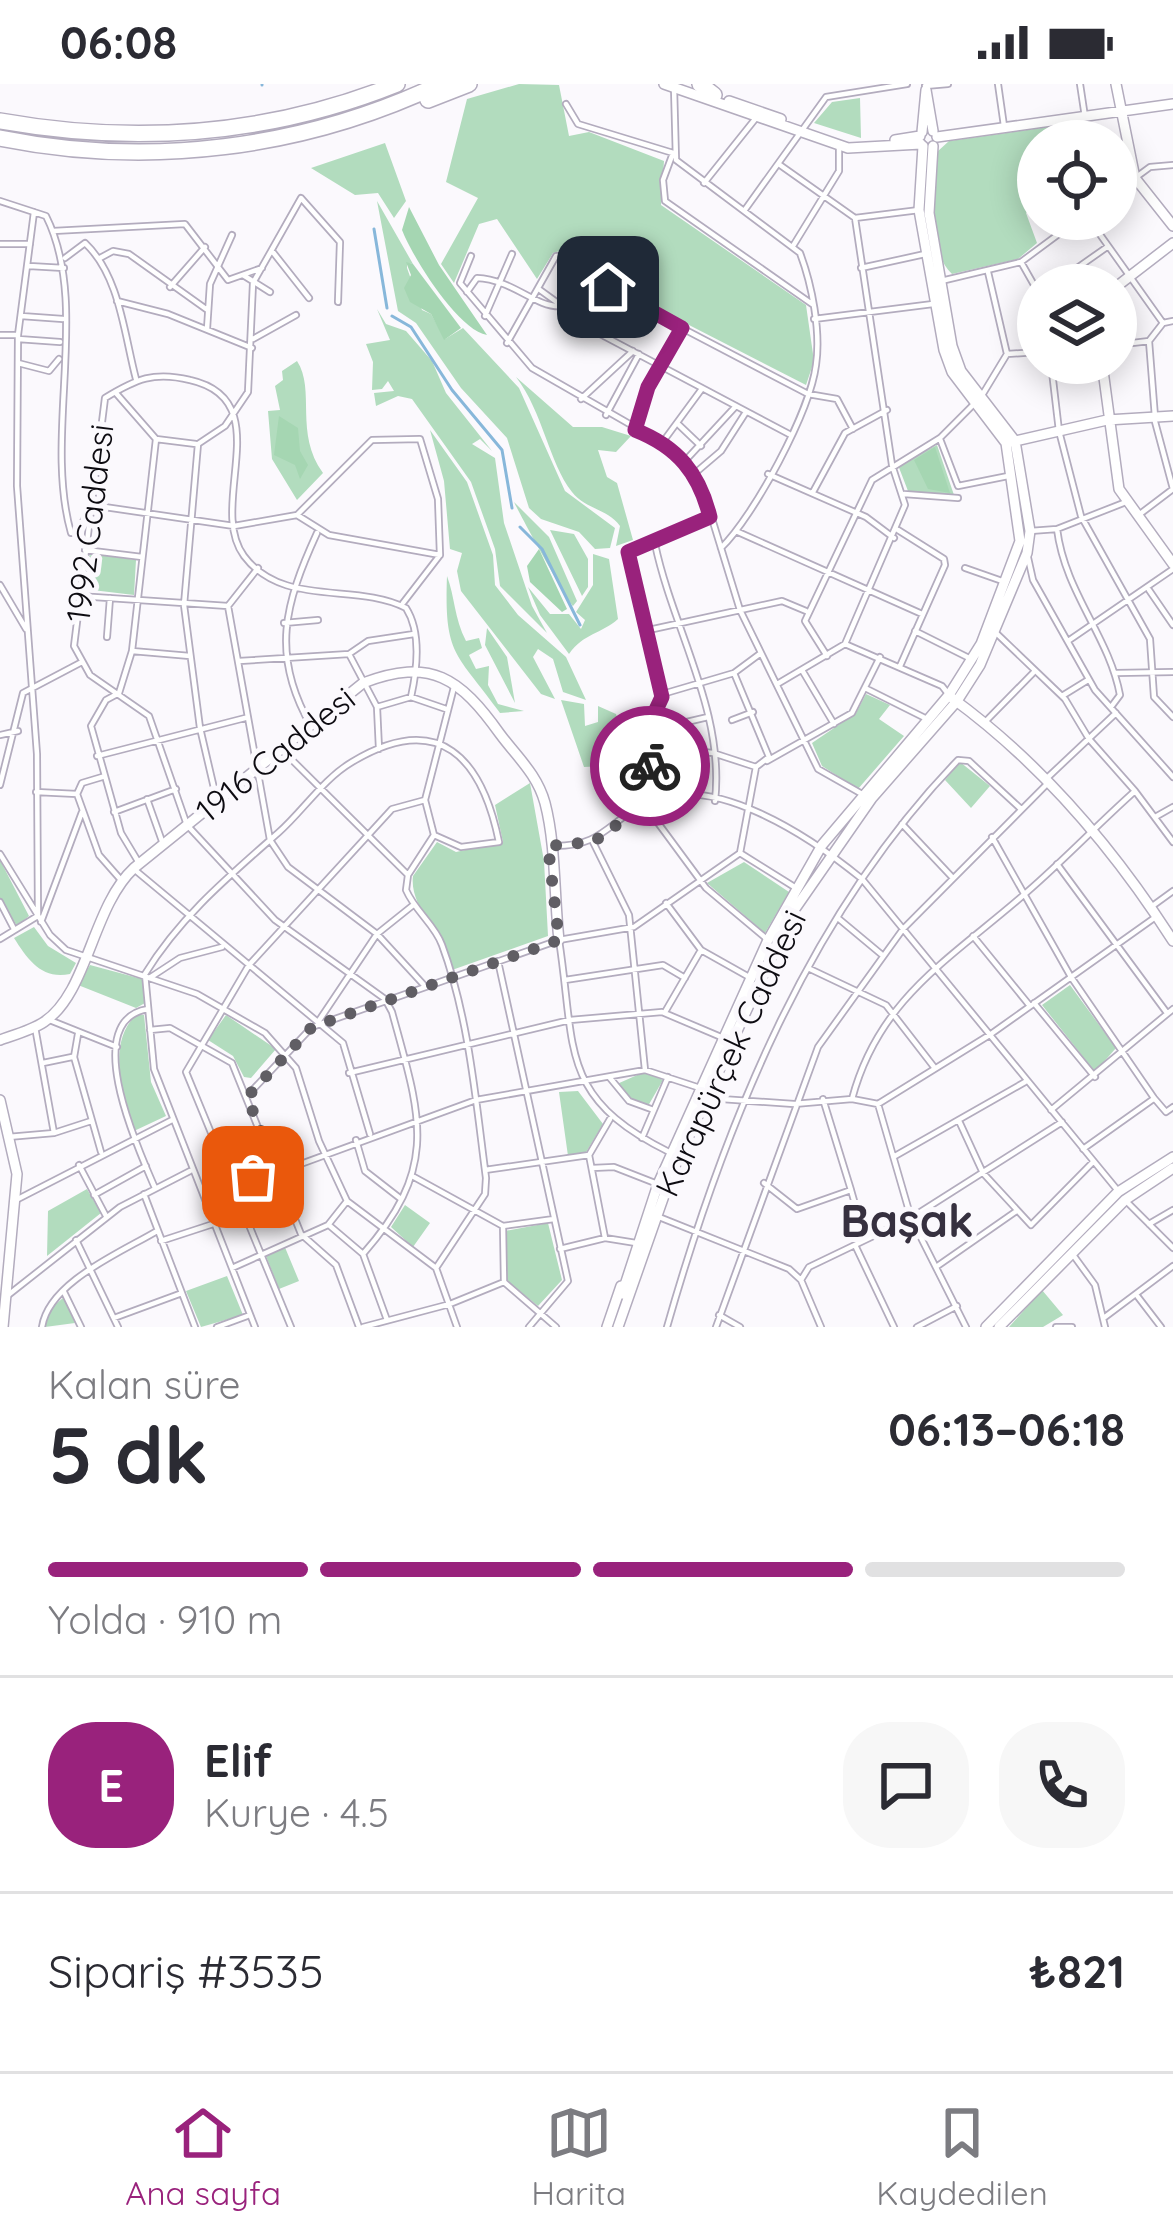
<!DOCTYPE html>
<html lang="tr">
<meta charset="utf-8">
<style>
body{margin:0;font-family:Quicksand,sans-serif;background:#f7f7f7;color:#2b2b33;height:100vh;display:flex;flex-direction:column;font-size:45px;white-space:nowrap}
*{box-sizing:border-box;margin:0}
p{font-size:39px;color:#7c7c81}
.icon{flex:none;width:66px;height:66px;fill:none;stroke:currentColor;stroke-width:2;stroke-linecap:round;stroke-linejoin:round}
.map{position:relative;height:1243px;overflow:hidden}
.drawer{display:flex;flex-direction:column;background:#fff;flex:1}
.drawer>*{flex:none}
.fabs{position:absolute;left:1017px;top:36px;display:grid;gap:24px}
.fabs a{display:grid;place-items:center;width:120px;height:120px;border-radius:50%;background:#fff;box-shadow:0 6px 30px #0003;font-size:60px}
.pin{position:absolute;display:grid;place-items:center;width:102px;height:102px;color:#fff;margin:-51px;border-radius:24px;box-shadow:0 6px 18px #0006}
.courier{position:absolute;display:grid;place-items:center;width:120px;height:120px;margin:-60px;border:9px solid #99227c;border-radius:50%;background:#fff;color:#222;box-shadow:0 3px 15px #0007}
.headline em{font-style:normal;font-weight:700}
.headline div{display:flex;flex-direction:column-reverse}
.headline{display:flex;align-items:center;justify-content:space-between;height:204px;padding:0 48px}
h1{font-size:78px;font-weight:700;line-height:90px}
.bar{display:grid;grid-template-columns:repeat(4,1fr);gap:18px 12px;align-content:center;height:144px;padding:0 48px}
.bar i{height:15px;border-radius:9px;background:#e1e1e2}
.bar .active{background:#99227c}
.bar p{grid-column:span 4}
.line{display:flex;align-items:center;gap:30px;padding:0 48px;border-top:3px solid #e1e1e2}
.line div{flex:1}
.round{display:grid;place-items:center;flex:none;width:126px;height:126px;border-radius:48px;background:#f7f7f7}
.status{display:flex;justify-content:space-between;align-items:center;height:84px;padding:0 60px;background:#fff;direction:ltr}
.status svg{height:33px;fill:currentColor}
.tab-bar{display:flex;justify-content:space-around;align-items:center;height:168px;border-top:3px solid #e1e1e2;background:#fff;font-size:33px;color:#7c7c81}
.tab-bar a{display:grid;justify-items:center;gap:6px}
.tab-bar .active{color:#99227c}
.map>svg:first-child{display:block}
.green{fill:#b2dcbe}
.forest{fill:#a5d6b2}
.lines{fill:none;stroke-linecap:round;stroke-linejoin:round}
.stream{stroke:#87b7da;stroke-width:3}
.street-casing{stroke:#b3acbe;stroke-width:8}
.secondary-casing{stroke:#b3acbe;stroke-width:12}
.highway-casing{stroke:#b3acbe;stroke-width:18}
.street{stroke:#fff;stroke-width:4.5}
.secondary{stroke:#fff;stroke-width:9}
.highway{stroke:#fff;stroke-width:15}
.done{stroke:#605e64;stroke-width:12;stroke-dasharray:0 21.6}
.route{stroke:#99227c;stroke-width:15}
.labels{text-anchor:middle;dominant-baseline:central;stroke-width:10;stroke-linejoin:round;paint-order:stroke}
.street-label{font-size:33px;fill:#0d0b11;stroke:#fbf9fd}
.district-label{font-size:45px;font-weight:bold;fill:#36303f;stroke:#fbf9fd}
</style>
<div class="status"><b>06:08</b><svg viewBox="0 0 49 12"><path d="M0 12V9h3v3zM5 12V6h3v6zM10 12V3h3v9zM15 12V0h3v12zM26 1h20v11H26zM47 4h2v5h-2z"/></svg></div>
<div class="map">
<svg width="1173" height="1243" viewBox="0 0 1173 1243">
<rect width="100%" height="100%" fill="#fbf9fd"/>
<path class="green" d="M519,0L559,1L569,52L589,48L664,77L661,121L806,221L814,277L806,301L613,202L566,165L553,169L537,195L497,135L479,140L454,199L441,180L478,114L446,98L467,15Z
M860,14L861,54L814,39L832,18Z
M1055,42L1066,57H1038V118L1026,129L1037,159L1018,175L952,190C925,165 935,102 937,68L949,57Z
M385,59L406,117L394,134L378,109L355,111L311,84Z
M377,117L413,180L407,179V184L422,226L431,230L445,255L463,244L519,304L565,407L615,444L610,464L595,465L579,448L541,435L529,424L507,354L461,304L416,239L398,227Z
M377,225L386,240L406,247L432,277L446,309L492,367L480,355L472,360L495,374L504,439L532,522L547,549L500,502L495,465L471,398L412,315L398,312L376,322L374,309L394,307L388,297L382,305L372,306L373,278L366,260L390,256Z
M297,277C316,306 294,349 323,389L297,416L272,375L268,327L280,326L275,302L283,296L282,287Z
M516,293L573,343H602L631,352L616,368L598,366L607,393L617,399L633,456L616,462L620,442C608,425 585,425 572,408C549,379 543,328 516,293Z
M430,346L467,398L493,471L495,501L518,531L566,573L586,616L563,608L553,575L538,565L533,573L555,615L541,610L461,507L457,487L462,469L450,465L444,397Z
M937,361L954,411L908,407L898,381Z
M514,418L549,453L577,517L573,522C566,515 519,429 514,418Z
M550,446L574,450L588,475V503L582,512Z
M93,470L136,476L134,511L84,505L86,473Z
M593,470L609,475L618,535C601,550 584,549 569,570L540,531L528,503L550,530H569L581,545L585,536L576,528L593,501Z
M447,492C455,513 454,534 466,557L479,554L482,564L469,571L476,585L489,582L488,601L498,620L524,627L500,629C456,568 444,573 447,492Z
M487,544L507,573L515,619L485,561Z
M866,610L890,621L879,635L904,652L858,705L822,682L812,659L856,629Z
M561,616L584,620L585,642L598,638V622L616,630L627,666L620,681L584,683Z
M960,678L990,702L971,724L945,696Z
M530,699L544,777L548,852L452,886C444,852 409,823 413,792L437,758L456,768L503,758L495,721Z
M0,776L29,832L17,842L0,815Z
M744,778L789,808L765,849L707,799Z
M34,843L48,862L76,879L70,890C42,896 28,876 14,854Z
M90,881L142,895L145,919L136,924L78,901Z
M1070,901L1116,964L1095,988L1042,921Z
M136,931H144L151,998L166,1032L134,1047C123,1011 106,960 136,931Z
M226,931L276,965L251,994L244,993L233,972L208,956Z
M644,988L663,996L648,1022L628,1013L617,1000Z
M578,1007L603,1040L585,1070L568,1072L559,1008Z
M87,1105L101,1129L47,1172L48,1127Z
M405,1121L430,1139L413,1163L391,1143Z
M548,1139L562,1196L538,1222L507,1197L505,1147Z
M284,1161L299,1197L279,1205L266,1172Z
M227,1192L243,1231L201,1243L186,1207Z
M1042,1206L1063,1231L1043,1243H1009Z
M64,1213L75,1239L45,1243L48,1227Z"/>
<path class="forest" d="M409,123L439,181L487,251C458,246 413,174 402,146Z
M406,178L413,180L461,244L444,256L431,230L410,218L404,204L411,191Z
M279,332L298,344L300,367L308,381L300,395L295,381L274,371Z
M935,363L950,409L928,405L914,376Z
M539,465L567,525L562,528L530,498L527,482Z"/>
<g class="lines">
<path class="stream" d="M262,1V0
M374,145L387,224
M392,232L411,243L452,306L502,366L512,424
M520,443L542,465L580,541"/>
<defs>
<path id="street" d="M998,0L1004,42
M1080,0L1085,33
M925,2L948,0
M674,3L676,76L800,169C812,201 821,247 816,281C810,328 754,432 721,464
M566,20L578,40L673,69L663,96L665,117L812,220
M1069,39L1071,57
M780,81L855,134L919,126
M704,99L756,34
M1116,108L1150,83L1173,81
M0,117L46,132C91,222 43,350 71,449L78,448L91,421L234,442L297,431L329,451L440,471
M744,127L826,13L907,0
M34,128L18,251L17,402L37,670L38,832
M1089,135L1163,239
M53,147L185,140L228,196L262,184
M0,160H30
M793,162L839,87V61
M272,167L309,214
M471,172L460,199L532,284L673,365L686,380L702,402L740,526L818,685L862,710
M65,174L85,159C120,192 124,250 136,295
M100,174L113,167L129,170L206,225
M1021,178L1038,208
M29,182L64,184
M861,184L925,170
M988,188L1007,270
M243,191L270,208
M941,197L1021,178L1079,135
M1053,201L1107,163
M170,203L205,163
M540,206L602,251L789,350
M467,208L477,194C529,196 552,254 599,198
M117,217L168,230L252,264
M21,232L63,235
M485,232L512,170
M814,235L933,220
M207,245L210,200L232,151
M0,251H18
M18,255L60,258
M253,255L296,231
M507,259L556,172H569L617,210L808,310L837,315L853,345
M1116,261L1149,257
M18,279L49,287L59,275
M1051,279L1059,347L1081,432L1150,555L1154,613L1173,633
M115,308L156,355L196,360
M981,313L1007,270L1038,268
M581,315L633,267
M606,331L639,270
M1155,333L1149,257L1163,239L1173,237
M679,341L701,362
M635,346L648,303L682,244
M940,355L958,402L1008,392
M662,359L701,306
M198,360L225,342L248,308L253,199L301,114L340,158L338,218
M198,360L184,521L200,644L217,717
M684,378L736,322
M694,390L721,367L746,328
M768,390L866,433L894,454
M813,408L845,349L887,326
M904,410L958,414
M1140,430L1173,405L1154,334
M297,431L372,356L420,355L438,415L440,471L403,519
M1057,445C1065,509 1109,552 1120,611L1111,623
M898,446L944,475L945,481L900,582
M1030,447L1057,445L1126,418
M738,448L922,530
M655,460C673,546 725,627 715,717
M85,466L142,473
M1027,469L1033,496L1095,606L1173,693
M258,484L228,522L270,756L288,783L377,850L423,900
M965,484L1005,498
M0,501L26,545
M1149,506L1173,541
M79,512L228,522
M284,539L318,536
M644,547L782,517L806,527
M915,547L969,574
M107,553L110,514
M1068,557L1173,485
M845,560L942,602L949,611
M132,567L190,572
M349,570L377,623L379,665
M827,572L805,537L872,396L940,354L973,321
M239,577L349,570L368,557L414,550
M802,586L834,640
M734,589L769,673L756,683L740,769
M1116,589L1173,588
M779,599L845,560L905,421L892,381L855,134
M867,605L929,636
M1062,612L1088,596
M662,613L629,468L710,433
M377,623L411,613L446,625
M732,636L753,628
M984,639L1033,589
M678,640L708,633
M311,642C270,571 285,519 317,449
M0,651L18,647
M653,663L713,669L756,683
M284,668L408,791
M97,672L245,634
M767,677L852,629L880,573
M1046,695L1116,629
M0,701L23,609L80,579
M1135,707L1173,758
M36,708L77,710
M77,710L99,771L121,796
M77,710L82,699L102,693
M147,715L163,760
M650,717L657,619L666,609L734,589L761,569
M644,720L706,804L768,856
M114,728L176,705
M1157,732L1173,723
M902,740L951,792
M992,753L1071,893L1154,1014L1166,1028L1173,1023
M593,758L629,831L645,986
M555,762C602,762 606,740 644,720C710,684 813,755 862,795L1119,1108
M740,769L796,804
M0,770L50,851L66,866L197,910L265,949L296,984L319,1057L347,1117L436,1184L457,1243
M139,779L121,749L91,642L106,616L119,609L132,567L156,355
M1057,780L1167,929
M135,786L343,959L370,1050
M0,818L14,845
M666,819L701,866L749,893
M1151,823L1173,807
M839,835L881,870
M41,838L82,728
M973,852L1030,922
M0,855L36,833
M559,856C576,965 558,1013 669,1068
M498,877L568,1197L529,1243
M810,885L886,921L934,983
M151,893L180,874L222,863
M565,896L663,881L685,894
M1034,919L1095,993
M148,925C78,936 140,1069 155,1104
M665,928L701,866
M47,935L117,963
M318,938L377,850L412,822
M35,943L54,1049
M150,946L170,944L232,979L301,1150L336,1181L359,1243
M78,950L74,973L101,1068
M43,979L72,973
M349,989L570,936L662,928L721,953
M610,994L629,1017L651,1025
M246,1013L312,943L559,856L634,843L740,769
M707,1014L794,1020L852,1015L878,1020L991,950L1157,832
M823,1015L851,1106
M852,1015C879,913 952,874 1027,808C1064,776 1098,740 1135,707L1089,655L1065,615L994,547
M878,1020L911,1134L966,1243
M1051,1026L1173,925
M959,1037L983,1089L1031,1141L1093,1078
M8,1053L54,1049L91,1037
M642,1054L668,993
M356,1056L365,1087L401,1115
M1083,1065L1152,1016
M589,1071L605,1154
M589,1071L610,1035
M895,1072L1025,998
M79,1081L106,1132
M592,1084L614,1083L655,1099
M485,1086L589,1071
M414,1093L503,1142L554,1135
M764,1099L797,1125L851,1106L865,1155
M144,1110L195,1243
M94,1111L146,1082
M18,1115L172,1036
M205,1115L476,1016L645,986L697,1003
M1126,1117L1173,1164
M659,1133L789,1185L801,1196
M1149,1140L1173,1126
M330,1142L363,1170L387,1236
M503,1142L504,1198L556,1243
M76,1156L118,1243
M161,1157L213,1140
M855,1161L894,1243
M560,1165L605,1154L636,1159
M1071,1168L1095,1201L1105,1243
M363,1170C441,1082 420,1031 392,928L385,915L275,836L187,741L149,632L90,591L74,562L105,314C136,295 154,287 190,296C280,316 206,421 244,472C283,524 355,498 406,524C422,549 417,586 411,613
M936,1183L1015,1128
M232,1184L328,1141L347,1117
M436,1184L485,1110L486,1094C476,1018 469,934 442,861C435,841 415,827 406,806L408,791L434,751L425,716L454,603
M64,1208L81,1243
M7,1212L120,1123L190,1087
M1138,1213L1161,1243
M719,1231L740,1243
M1105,1233L1173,1182
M114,1234L182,1209
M42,1243C49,1198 120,1169 157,1147
M217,1243L250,1231
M255,1243L154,985L145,890C180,833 228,793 278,749C303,727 323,695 352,678C440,625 482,675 499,758L461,763L434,751
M291,1243L186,988L249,881L392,725L425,716
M363,1243L450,1220L504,1198
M667,1243C725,1040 809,830 958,676L969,677L1021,725
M716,1243L818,963L903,845L1047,700
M821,1243L801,1196L809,1183L911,1134L1062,1038
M917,1243L957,1222
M1056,1243H1072"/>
<path id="secondary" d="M664,0L848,64L921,60
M1116,0L1135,94L1173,142
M729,17L781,35
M922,48L926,6L933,47
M937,53L1173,20
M895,56L920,52
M1116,203L1173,159
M1102,279L1119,405L1173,480
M1011,358L1107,336L1173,332
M952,614C1041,679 1114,765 1173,857
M0,956C14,951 32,946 44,938C88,909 92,823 134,784L363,599C431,573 460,594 500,650C517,673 537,690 545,719C556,761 554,812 559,856
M0,1016L17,1090L3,1243
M622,1210L658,1100L768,856L822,761L949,611L981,560L1020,457L1006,359L952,288L944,266L919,126L923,62
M607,1243L621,1202
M618,1243L673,1086L790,832L872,714L957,617L980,581L1027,469L1030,447L1015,357L961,287L952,262L929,129L933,62
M986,1243L1118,1108L1173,1073
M999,1243L1125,1116L1173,1084"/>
<path id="highway" d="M700,0L714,11
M428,16L469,0
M0,37C135,61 270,51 397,0
M0,54C149,84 303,65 440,0"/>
</defs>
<use href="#street" class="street-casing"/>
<use href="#secondary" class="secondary-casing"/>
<use href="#highway" class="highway-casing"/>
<use href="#street" class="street"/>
<use href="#secondary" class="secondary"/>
<use href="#highway" class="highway"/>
</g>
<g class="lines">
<path class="done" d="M253,1093L276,1084L247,1013L312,943L559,856L548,762L593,758L650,717V682"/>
<path class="route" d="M608,203L682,244L648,303L635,346C678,363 699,389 710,433L628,468L662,613L655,628L650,682"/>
</g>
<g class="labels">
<g class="street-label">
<text transform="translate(89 439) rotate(-83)">1992 Caddesi</text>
<text transform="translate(275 670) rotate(-39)">1916 Caddesi</text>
<text transform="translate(730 969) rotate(-65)">Karapürçek Caddesi</text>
</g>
<g class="district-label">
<text x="907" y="1136">Başak</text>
</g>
</g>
</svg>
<div class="fabs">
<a><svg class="icon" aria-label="locate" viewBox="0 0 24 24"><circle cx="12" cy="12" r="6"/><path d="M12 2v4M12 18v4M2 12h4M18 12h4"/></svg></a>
<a><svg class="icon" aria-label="layers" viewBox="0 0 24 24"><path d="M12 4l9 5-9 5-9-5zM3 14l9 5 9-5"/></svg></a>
</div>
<div class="pin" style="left:253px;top:1093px;background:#ea580c"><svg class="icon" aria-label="bag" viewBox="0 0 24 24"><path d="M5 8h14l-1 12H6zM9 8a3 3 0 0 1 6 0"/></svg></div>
<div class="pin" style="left:608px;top:203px;background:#1f2937"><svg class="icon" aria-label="home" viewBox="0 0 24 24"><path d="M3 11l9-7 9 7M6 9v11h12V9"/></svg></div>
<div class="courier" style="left:650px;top:682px"><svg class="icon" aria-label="bike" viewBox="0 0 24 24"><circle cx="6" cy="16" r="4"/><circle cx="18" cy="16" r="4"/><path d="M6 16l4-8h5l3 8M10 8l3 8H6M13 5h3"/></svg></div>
</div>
<section class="drawer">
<div class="headline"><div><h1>5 dk</h1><p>Kalan süre</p></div><em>06:13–06:18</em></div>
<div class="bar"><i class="active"></i><i class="active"></i><i class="active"></i><i></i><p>Yolda · 910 m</p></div>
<div class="line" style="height:216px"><b class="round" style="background:#99227c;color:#fff">E</b><div><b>Elif</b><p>Kurye · 4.5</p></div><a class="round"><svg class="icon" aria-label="chat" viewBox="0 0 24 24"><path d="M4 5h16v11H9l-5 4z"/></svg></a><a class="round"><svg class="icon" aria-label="phone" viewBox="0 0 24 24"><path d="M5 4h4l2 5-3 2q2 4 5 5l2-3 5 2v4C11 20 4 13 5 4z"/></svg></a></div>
<div class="line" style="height:156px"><div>Sipariş #3535</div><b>₺821</b></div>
</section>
<nav class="tab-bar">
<a class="active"><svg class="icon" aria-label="home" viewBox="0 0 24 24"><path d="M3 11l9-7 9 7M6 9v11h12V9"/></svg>Ana sayfa</a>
<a><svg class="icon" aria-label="map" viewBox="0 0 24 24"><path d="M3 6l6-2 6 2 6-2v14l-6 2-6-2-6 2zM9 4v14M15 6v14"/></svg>Harita</a>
<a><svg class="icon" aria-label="saved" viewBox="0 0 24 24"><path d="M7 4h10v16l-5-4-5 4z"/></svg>Kaydedilen</a>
</nav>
